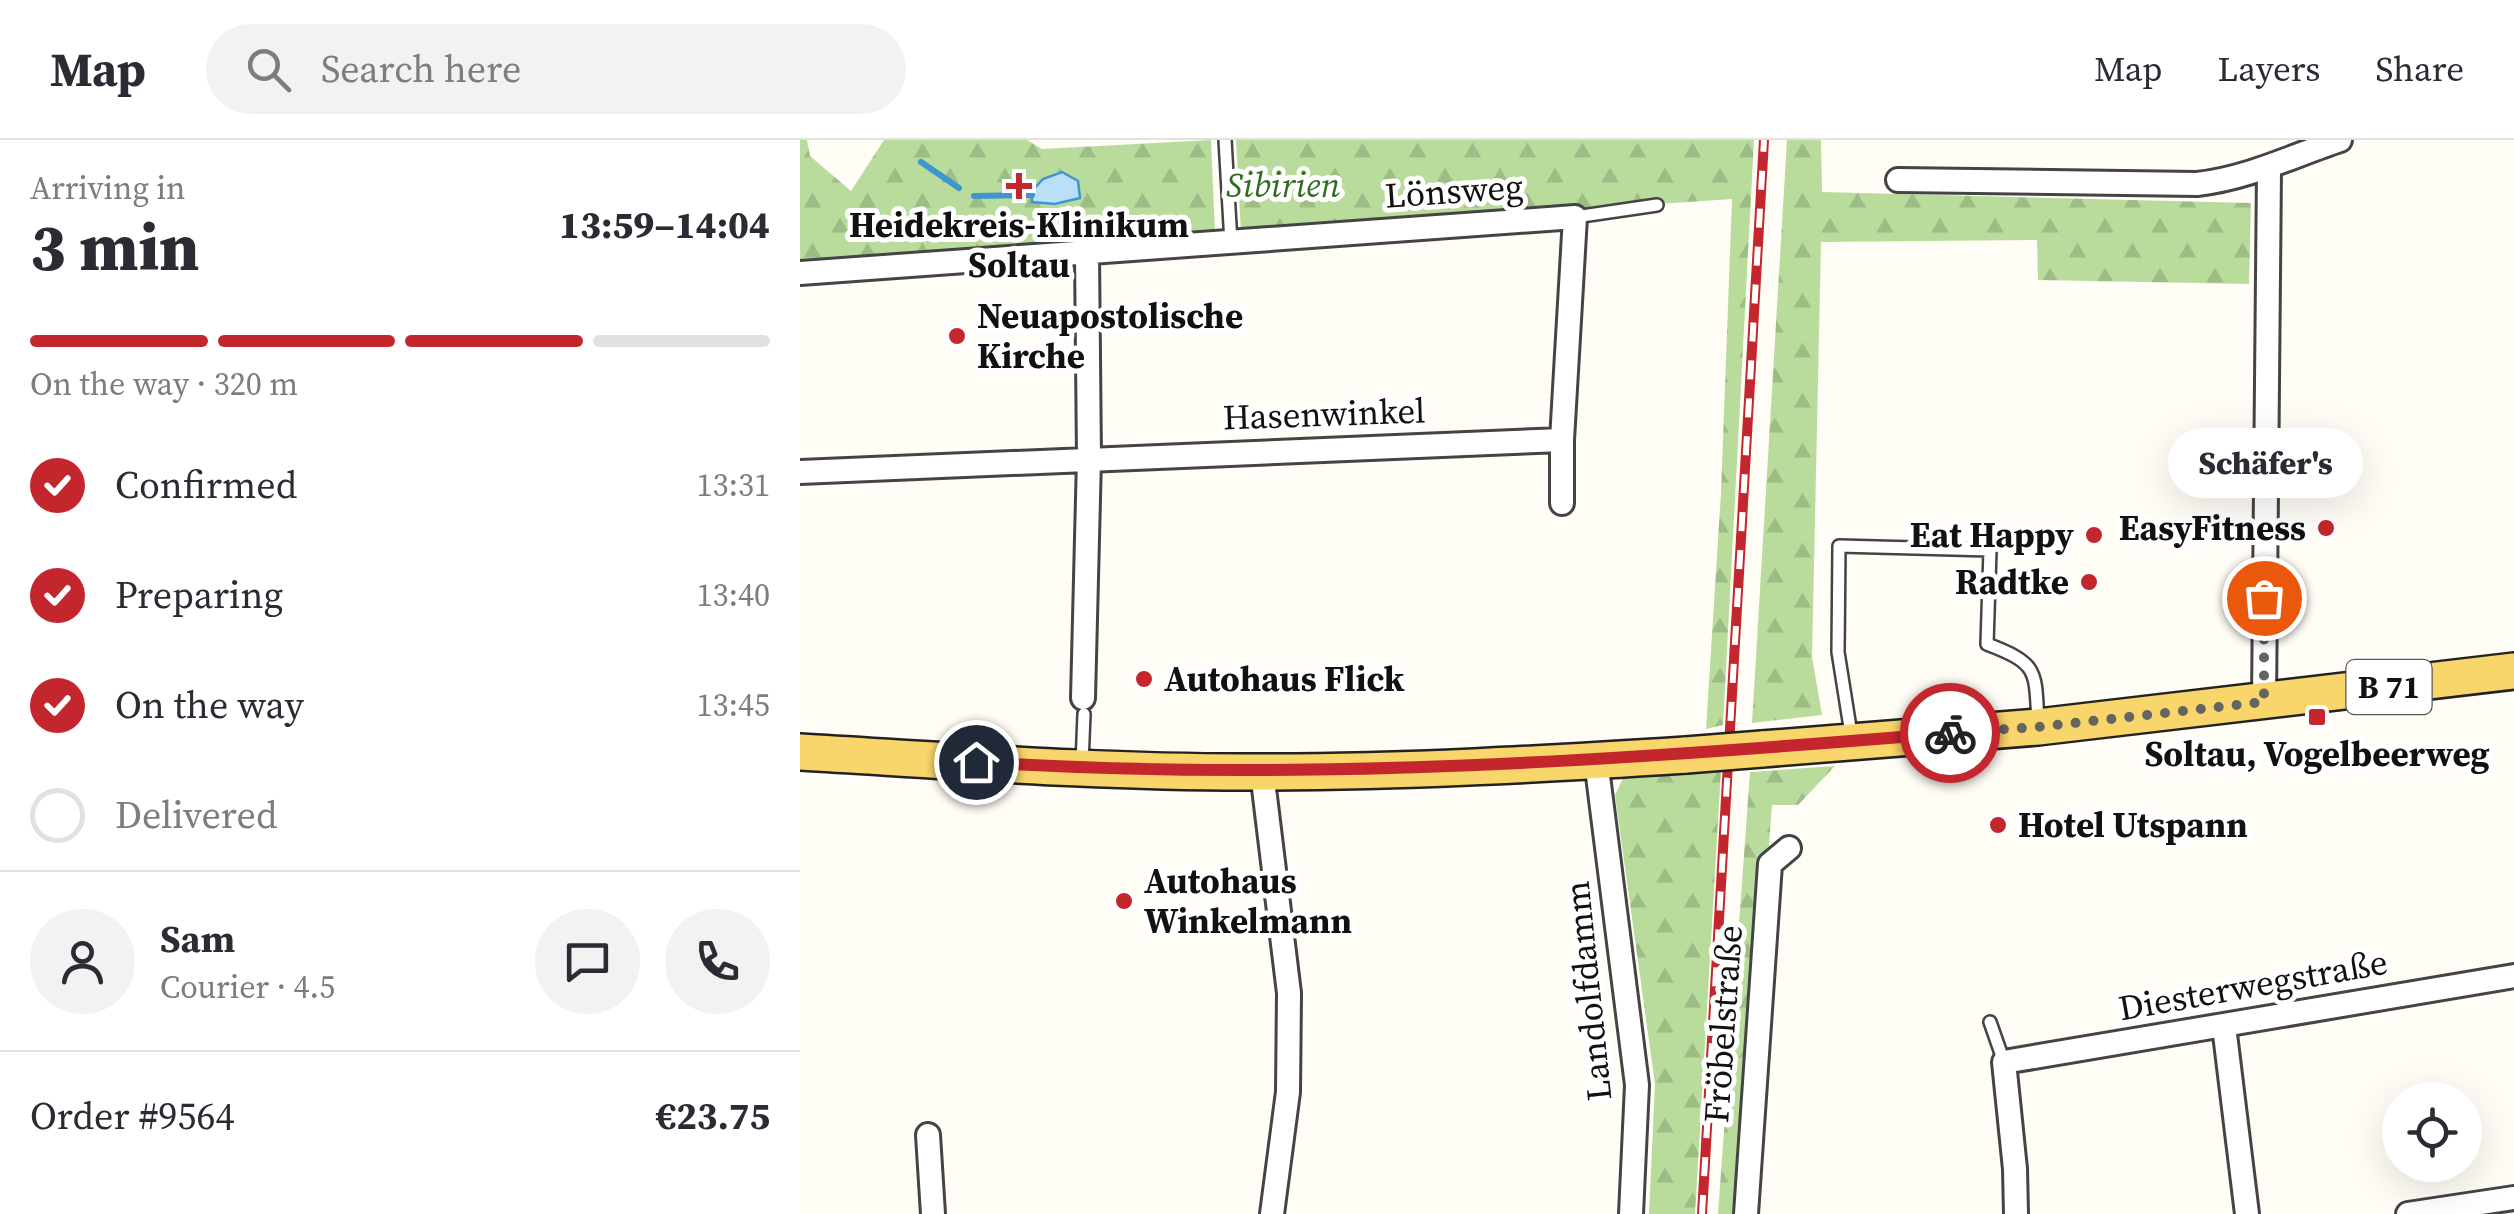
<!DOCTYPE html>
<meta charset="utf-8">
<style>
body{margin:0;font-family:"Source Serif 4",serif;background:#f2f2f3;color:#2b2b33;height:100vh;display:flex;flex-direction:column;font-size:38px;white-space:nowrap}
*{box-sizing:border-box;margin:0}
p{font-size:32px;color:#7c7c81}
.icon{flex:none;width:55px;height:55px;fill:none;stroke:currentColor;stroke-width:2;stroke-linecap:round;stroke-linejoin:round}
.map{position:relative;flex:1;overflow:hidden}
.panel{display:flex;flex-direction:column;background:#fff;width:800px}
.panel>*{flex:none}
.buttons{position:absolute;left:1582px;top:942px;display:grid;gap:20px}
.buttons a{display:grid;place-items:center;width:100px;height:100px;border-radius:50%;background:#fff;box-shadow:0 10px 40px #0002;font-size:50px}
.pin{position:absolute;display:grid;place-items:center;width:85px;height:85px;color:#fff;margin:-42px;border:5px solid #fff;border-radius:50%;box-shadow:0 2px 10px #0007}
.courier{position:absolute;display:grid;place-items:center;width:100px;height:100px;margin:-50px;border:8px solid #c4262e;border-radius:50%;background:#fff;color:#222;box-shadow:0 2px 12px #0007}
.bubble{position:absolute;height:70px;border-radius:35px;background:#fff;box-shadow:0 10px 40px #0002;font-size:32px;font-weight:800;line-height:70px;text-align:center}
.overview em{font-style:normal;font-weight:800}
.overview div{display:flex;flex-direction:column-reverse}
.overview{display:flex;align-items:center;justify-content:space-between;height:170px;padding:0 30px}
h1{font-size:65px;font-weight:800;line-height:75px}
.bar{display:grid;grid-template-columns:repeat(4,1fr);gap:15px 10px;align-content:center;height:120px;padding:0 30px}
.bar i{height:12px;border-radius:8px;background:#e1e1e2}
.bar .active{background:#c4262e}
.bar p{grid-column:span 4}
.line{display:flex;align-items:center;gap:25px;padding:0 30px;border-top:2px solid #e1e1e2}
.line div{flex:1}
.round{display:grid;place-items:center;flex:none;width:105px;height:105px;border-radius:52px;background:#f2f2f3}
ol{padding:0 30px;list-style:none}
li{display:flex;align-items:center;gap:30px;height:110px}
li p{margin-inline-start:auto}
li .icon{padding:10px;border-radius:50%;background:#c4262e;color:#fff;stroke-width:4}
li:last-child{color:#7c7c81}
li i{width:55px;height:55px;border:5px solid #e1e1e2;border-radius:50%}
header{display:flex;align-items:center;gap:60px;box-sizing:border-box;height:140px;padding:0 50px;background:#fff;border-bottom:2px solid #e1e1e2}
header strong{font-size:48px}
nav{display:flex;gap:55px;margin-inline-start:auto;font-size:35px}
.search{width:700px;height:90px;background:#f2f2f3;display:flex;align-items:center;gap:25px;box-sizing:border-box;padding:0 35px;border-radius:55px;color:#7c7c81;font-size:38px}
main{display:flex;flex:1;min-height:0}
.map>svg:first-child{display:block}
.forest{fill:url(#forest-firs)}
.water{fill:#b9e0f7;stroke:#3f96cf;stroke-width:2.5}
.lines{fill:none;stroke-linecap:round;stroke-linejoin:round}
.stream{stroke:#3f96cf;stroke-width:6}
.service-casing{stroke:#444;stroke-width:16}
.minor-casing{stroke:#444;stroke-width:28}
.primary-casing{stroke:#222;stroke-width:40}
.service{stroke:#fff;stroke-width:11}
.minor{stroke:#fff;stroke-width:22}
.primary{stroke:#f9d66b;stroke-width:35}
.rail-casing{stroke:#c4262e;stroke-width:10}
.rail{stroke:#fff;stroke-width:6;stroke-dasharray:19;stroke-linecap:butt}
.primary-bridge-casing{stroke:#222;stroke-width:40;stroke-linecap:butt}
.primary-bridge{stroke:#f9d66b;stroke-width:35}
.done{stroke:#646461;stroke-width:10;stroke-dasharray:0 18}
.route{stroke:#c4262e;stroke-width:12}
.poi-dot{fill:#c4262e;stroke:#fff;stroke-width:4}
.labels{text-anchor:middle;dominant-baseline:central;stroke-width:10;stroke-linejoin:round;paint-order:stroke}
.shield{fill:#fff;stroke:#585858;stroke-width:2.5}
.shield-label{font-size:32px;font-weight:bold;fill:#111}
.park-label{font-size:35px;font-style:italic;fill:#2f6b1f;stroke:#fff}
.street-label{font-size:35px;fill:#111;stroke:#fff}
.poi-label{font-size:35px;font-weight:bold;fill:#111;stroke:#fff;text-anchor:start}
</style>
<header>
<strong>Map</strong>
<div class="search"><svg class="icon" aria-label="search" viewBox="0 0 24 24"><circle cx="10" cy="10" r="6"/><path d="M15 15l6 6"/></svg>Search here</div>
<nav><a>Map</a><a>Layers</a><a>Share</a></nav>
</header>
<main>
<section class="panel">
<div class="overview"><div><h1>3 min</h1><p>Arriving in</p></div><em>13:59–14:04</em></div>
<div class="bar"><i class="active"></i><i class="active"></i><i class="active"></i><i></i><p>On the way · 320 m</p></div>
<ol>
<li><svg class="icon" aria-label="check" viewBox="0 0 24 24"><path d="M5 12l5 5 9-10"/></svg>Confirmed<p>13:31</p></li>
<li><svg class="icon" aria-label="check" viewBox="0 0 24 24"><path d="M5 12l5 5 9-10"/></svg>Preparing<p>13:40</p></li>
<li><svg class="icon" aria-label="check" viewBox="0 0 24 24"><path d="M5 12l5 5 9-10"/></svg>On the way<p>13:45</p></li>
<li><i></i>Delivered</li>
</ol>
<div class="line" style="height:180px"><a class="round"><svg class="icon" aria-label="person" viewBox="0 0 24 24"><circle cx="12" cy="8" r="4"/><path d="M4 21q1-7 8-7t8 7"/></svg></a><div><b>Sam</b><p>Courier · 4.5</p></div><a class="round"><svg class="icon" aria-label="chat" viewBox="0 0 24 24"><path d="M4 5h16v11H9l-5 4z"/></svg></a><a class="round"><svg class="icon" aria-label="phone" viewBox="0 0 24 24"><path d="M5 4h4l2 5-3 2q2 4 5 5l2-3 5 2v4C11 20 4 13 5 4z"/></svg></a></div>
<div class="line" style="height:130px"><div>Order #9564</div><b>€23.75</b></div>
</section>
<div class="map">
<svg width="1714" height="1074" viewBox="0 0 1714 1074">
<defs>
<pattern id="forest-firs" width="22" height="20" patternUnits="userSpaceOnUse" patternTransform="scale(2.5)"><rect width="22" height="20" fill="#b9dc9c"/><path d="M5 1l3.5 6h-7zM16 11l3.5 6h-7z" fill="#9ebc85"/></pattern>
</defs>
<rect width="100%" height="100%" fill="#fffdf5"/>
<path class="forest" d="M0,0H7L10,16L51,51L84,0H227L242,9L411,0L415,94L0,123Z
M436,0H954L923,585L906,589L921,353L932,59L441,92Z
M987,0H1021L1022,52L1451,63L1449,144L1238,140L1237,100L1021,102L1012,517L1022,575L952,583Z
M1035,626L998,665H972L941,1074H918L950,632Z
M921,630L895,1074H849L855,944L815,655L823,638Z"/>
<path class="water" d="M262,32L278,41L280,58L255,64L232,62V51L243,39Z"/>
<g class="lines">
<path class="stream" d="M121,22L159,48
M174,56L232,55"/>
<defs>
<path id="service" d="M425,0L431,103
M775,77L857,65
M1052,600L1038,512L1039,406L1190,410L1187,504C1239,524 1235,530 1238,583
M282,624L284,574
M1190,882L1204,922"/>
<path id="minor" d="M1098,40L1397,44C1449,38 1492,16 1540,0
M0,133L775,77L762,300V363
M0,332L762,300
M283,558L289,319L287,114
M1464,562L1469,29
M796,620L837,945L831,1074
M462,632L489,853L488,952L472,1074
M1424,886L1447,1074
M128,995L133,1074
M946,1074L970,724L989,708
M1216,1074L1215,1029L1204,922L1714,836
M1608,1074L1714,1058"/>
<path id="primary" d="M962,609L1238,587L1714,531
M0,612C154,621 308,633 462,632C603,632 745,624 886,615"/>
</defs>
<use href="#service" class="service-casing"/>
<use href="#minor" class="minor-casing"/>
<use href="#primary" class="primary-casing"/>
<use href="#service" class="service"/>
<use href="#minor" class="minor"/>
<use href="#primary" class="primary"/>
<defs>
<path id="rail" d="M902,1074L964,0"/>
</defs>
<use href="#rail" class="rail-casing"/>
<use href="#rail" class="rail"/>
<defs>
<path id="primary-bridge" d="M886,615L962,609"/>
</defs>
<use href="#primary-bridge" class="primary-bridge-casing"/>
<use href="#primary-bridge" class="primary-bridge"/>
</g>
<g class="lines">
<path class="done" d="M1150,593L1238,587L1464,562V458"/>
<path class="route" d="M176,622C502,643 825,620 1150,593"/>
</g>
<g class="poi-dot">
<path d="M214 31h10v10h10v10h-10v10h-10v-10h-10v-10h10z"/>
<circle cx="157" cy="196" r="10"/>
<circle cx="1526" cy="388" r="10"/>
<circle cx="1294" cy="395" r="10"/>
<circle cx="1289" cy="442" r="10"/>
<circle cx="344" cy="539" r="10"/>
<rect x="1507" y="567" width="20" height="20" rx="5"/>
<circle cx="1198" cy="685" r="10"/>
<circle cx="324" cy="761" r="10"/>
</g>
<g class="labels">
<rect class="shield" x="1546.5" y="520" width="85" height="54" rx="8"/>
<g class="shield-label">
<text x="1589" y="547">B 71</text>
</g>
<g class="park-label">
<text x="483" y="45">Sibirien</text>
</g>
<g class="street-label">
<text transform="translate(654 51) rotate(-4)">Lönsweg</text>
<text transform="translate(524 274) rotate(-2)">Hasenwinkel</text>
<text transform="translate(1453 845) rotate(-10)">Diesterwegstraße</text>
<text transform="translate(788 851) rotate(-96)">Landolfdamm</text>
<text transform="translate(923 884) rotate(-86)">Fröbelstraße</text>
</g>
<g class="poi-label">
<text x="219" y="85" text-anchor="middle">Heidekreis-Klinikum<tspan x="219" dy="40">Soltau</tspan></text>
<text x="177" y="176">Neuapostolische<tspan x="177" dy="40">Kirche</tspan></text>
<text x="1506" y="388" text-anchor="end">EasyFitness</text>
<text x="1274" y="395" text-anchor="end">Eat Happy</text>
<text x="1269" y="442" text-anchor="end">Radtke</text>
<text x="364" y="539">Autohaus Flick</text>
<text x="1517" y="614" text-anchor="middle">Soltau, Vogelbeerweg</text>
<text x="1218" y="685">Hotel Utspann</text>
<text x="344" y="741">Autohaus<tspan x="344" dy="40">Winkelmann</tspan></text>
</g>
</g>
</svg>
<div class="buttons">
<a><svg class="icon" aria-label="locate" viewBox="0 0 24 24"><circle cx="12" cy="12" r="6"/><path d="M12 2v4M12 18v4M2 12h4M18 12h4"/></svg></a>
</div>
<div class="pin" style="left:1464px;top:458px;background:#ea580c"><svg class="icon" aria-label="bag" viewBox="0 0 24 24"><path d="M5 8h14l-1 12H6zM9 8a3 3 0 0 1 6 0"/></svg></div>
<div class="pin" style="left:176px;top:622px;background:#1f2937"><svg class="icon" aria-label="home" viewBox="0 0 24 24"><path d="M3 11l9-7 9 7M6 9v11h12V9"/></svg></div>
<div class="courier" style="left:1150px;top:593px"><svg class="icon" aria-label="bike" viewBox="0 0 24 24"><circle cx="6" cy="16" r="4"/><circle cx="18" cy="16" r="4"/><path d="M6 16l4-8h5l3 8M10 8l3 8H6M13 5h3"/></svg></div>
<div class="bubble" style="left:1368px;top:288px;width:195px">Schäfer's</div>
</div>
</main>
